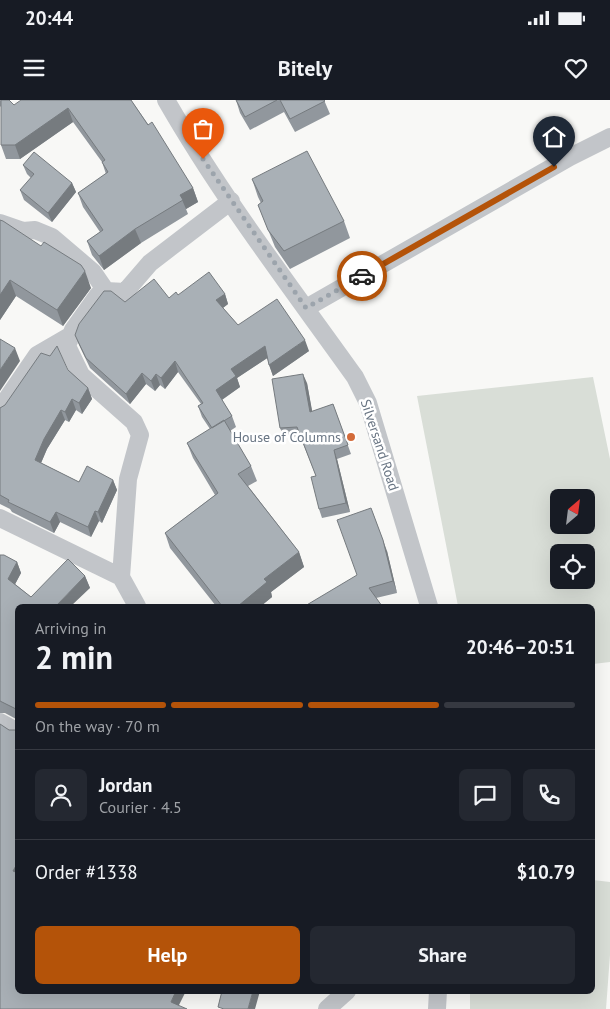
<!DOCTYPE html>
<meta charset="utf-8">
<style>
body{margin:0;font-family:"PT Sans",sans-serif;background:#242831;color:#f1f3f6;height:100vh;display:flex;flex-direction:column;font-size:19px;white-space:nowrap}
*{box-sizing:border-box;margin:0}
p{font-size:16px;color:#9ea1a6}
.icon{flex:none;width:28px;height:28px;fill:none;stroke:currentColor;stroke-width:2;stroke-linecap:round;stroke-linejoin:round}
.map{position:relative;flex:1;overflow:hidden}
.sheet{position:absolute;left:15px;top:504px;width:580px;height:390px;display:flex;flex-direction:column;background:#171b24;border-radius:8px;box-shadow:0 5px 20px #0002}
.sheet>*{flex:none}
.needle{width:32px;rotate:28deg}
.tools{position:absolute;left:550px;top:389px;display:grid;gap:10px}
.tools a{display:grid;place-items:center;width:45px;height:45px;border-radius:8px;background:#171b24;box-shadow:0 5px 20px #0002;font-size:25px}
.pin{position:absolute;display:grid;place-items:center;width:42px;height:42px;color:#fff;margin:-51px -21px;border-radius:50% 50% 50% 0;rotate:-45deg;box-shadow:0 0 5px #0007}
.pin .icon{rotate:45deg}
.courier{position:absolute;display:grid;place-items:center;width:50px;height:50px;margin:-25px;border:4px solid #b45309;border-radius:50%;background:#fff;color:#222;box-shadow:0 1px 6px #0007}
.summary em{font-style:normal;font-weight:700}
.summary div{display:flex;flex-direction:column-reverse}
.summary{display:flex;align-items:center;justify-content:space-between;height:85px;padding:0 20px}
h1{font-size:32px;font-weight:700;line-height:38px}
.bar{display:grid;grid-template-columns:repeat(4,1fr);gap:8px 5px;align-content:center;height:60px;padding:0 20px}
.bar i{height:6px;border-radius:4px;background:#363941}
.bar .active{background:#b45309}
.bar p{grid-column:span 4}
.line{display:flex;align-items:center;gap:12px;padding:0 20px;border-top:1px solid #363941}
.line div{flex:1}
.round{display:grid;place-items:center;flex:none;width:52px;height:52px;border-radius:8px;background:#242831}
.button{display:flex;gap:10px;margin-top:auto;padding:10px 20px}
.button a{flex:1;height:58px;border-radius:8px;background:#b45309;color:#fff;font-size:20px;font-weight:700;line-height:58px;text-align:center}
.button a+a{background:#242831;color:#f1f3f6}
.status{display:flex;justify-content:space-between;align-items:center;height:35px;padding:0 25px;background:#171b24;direction:ltr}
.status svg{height:14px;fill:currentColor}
header{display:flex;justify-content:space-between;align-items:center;height:65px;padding:0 20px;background:#171b24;font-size:22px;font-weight:700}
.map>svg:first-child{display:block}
.green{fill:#d9ded7;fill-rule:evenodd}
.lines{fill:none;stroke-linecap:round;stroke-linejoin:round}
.street{stroke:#c2c5c9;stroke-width:18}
.wall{fill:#91979d}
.shaded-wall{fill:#767b7f}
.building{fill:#a9b0b6;stroke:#767b7f}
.done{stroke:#9ca4ac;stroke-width:5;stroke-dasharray:0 9}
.route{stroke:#b45309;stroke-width:6}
.poi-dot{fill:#d36b3a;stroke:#fff;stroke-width:2}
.labels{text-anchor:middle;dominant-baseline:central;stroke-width:5;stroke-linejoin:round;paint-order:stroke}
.poi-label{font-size:14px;fill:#6a7684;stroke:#fff;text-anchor:end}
.street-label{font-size:14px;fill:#6a7684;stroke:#fff}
</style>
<div class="status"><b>20:44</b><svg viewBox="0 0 49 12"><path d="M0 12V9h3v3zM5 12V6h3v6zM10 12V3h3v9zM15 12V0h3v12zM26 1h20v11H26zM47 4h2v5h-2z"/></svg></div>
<header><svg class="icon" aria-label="menu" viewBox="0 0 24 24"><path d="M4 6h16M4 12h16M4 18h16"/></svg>Bitely<svg class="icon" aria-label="heart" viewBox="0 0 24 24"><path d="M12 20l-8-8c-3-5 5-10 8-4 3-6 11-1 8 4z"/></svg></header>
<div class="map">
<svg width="610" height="909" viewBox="0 0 610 909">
<rect width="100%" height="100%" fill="#f8f8f6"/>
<path class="green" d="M593,277L610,359V562L593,564L592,506H458L417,296ZM559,398H586V425H559ZM559,452H586V480H559Z
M593,780L610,782V855L606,909H470V891H592Z"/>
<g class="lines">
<path class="street" d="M166,0C221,96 290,186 355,277L368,303L429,506
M0,123L23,131L35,130L52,137L93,172L106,191
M306,208L570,57L610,37
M0,309L37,255L68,237
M0,418L121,477L137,506
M121,477L128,379L140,335L134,322L81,275L67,246L73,230L98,195L106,191L125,192L150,163L231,101
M0,622L18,632
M327,909L347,891
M437,909L438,891"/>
</g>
<path class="wall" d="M0,0L14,5L131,0L193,88L198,102L186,109L188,114L141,143L104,170L92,155L87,141L100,132L83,107L78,93L106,74L102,62L73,22L20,59H6L1,45V6L0,7Z
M236,0H324L330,14L295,32L284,12L250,30L240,13Z
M23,65L72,83L76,92L52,122L24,100L20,90L31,78L27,74Z
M252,79L344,121L350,138L290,169L275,147L258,105L261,103L258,97Z
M0,120L91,188L63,226L16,196L0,220Z
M225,194L228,204L223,208L238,225L309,251L273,276L267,258L237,278L240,287L222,300L232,316L236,327L230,331L251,366L257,381L248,386L299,452L304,467L271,492L272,497L261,506H216L170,448L165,433L215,395L193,358L187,343L210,329L202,317L198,306L201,304L178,272L165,289L160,285L155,291L146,284L130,304L90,268L79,245L75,235L125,202L169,198L178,195Z
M68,270L88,288L92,299L82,314L76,310L69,322L65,320L47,349L41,363L79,382L113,380L117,390L102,423L99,421L91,437L60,422L54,433L12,412L10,409L0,404V308Z
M307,283L312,312L333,304L351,354L337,359L350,412L322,418L319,409L316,376L300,336L284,337L280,328Z
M387,451L397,493L376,498L357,475Z
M0,455L17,462L21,473L15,484L31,497L85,476L90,488L18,506V620L5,613H0Z"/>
<path class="shaded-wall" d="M68,8L73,22L20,59L15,45Z
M72,83L76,92L52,122L48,113Z
M193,88L198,102L186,109L180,95Z
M135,129L141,143L104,170L99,156Z
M85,171L91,188L63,226L57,210Z
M10,180L16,196L0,220V195Z
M225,194L228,204L220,210L216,200Z
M305,240L309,251L273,276L269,265Z
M265,246L269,257L237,278L240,287L220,301L216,290L231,269Z
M15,248L20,261L0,291V270Z
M175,261L178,272L165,289L161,278Z
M142,273L146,284L130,304L126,294Z
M156,274L160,285L155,291L151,281Z
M303,274L307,283L314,321L310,312Z
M88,288L92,299L82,314L79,303Z
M72,299L76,310L69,322L65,312Z
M61,310L65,320L47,349L38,370L35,360L44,339Z
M334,350L337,359L350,412L346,403Z
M113,380L117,390L102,423L98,412Z
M371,408L387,451L397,493L393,481Z
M95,411L99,421L91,437L88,427Z
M56,412L60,422L54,433L50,422Z
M299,452L304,467L271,492L272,497L261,506H238L264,479Z
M17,462L21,473L12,490L8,479Z
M85,476L90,488L71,506H56Z
M18,762V782L13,771Z
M176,891H186L177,909L171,902Z
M253,891H260L255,909H248Z"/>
<path class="building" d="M1,0H9L14,5L21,0H131L148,25L152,22L193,88L180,95L183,100L135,129L99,156L87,141L103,130L78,93L108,72L102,62L105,60L68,8L15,45H1Z
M236,0H277L245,17Z
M280,0H324L325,1L290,19Z
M307,51L344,121L284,151L268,130L258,105L263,101L252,79Z
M34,52L72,83L48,113L20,90L34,74L23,65Z
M0,120L3,121L41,146L44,142L81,165L85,171L57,210L10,180L0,195Z
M209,172L225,194L216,200L238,225L277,199L305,240L269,265L265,246L231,269L236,276L216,290L232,316L212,328L198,306L203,303L175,261L161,278L156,274L151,281L142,273L126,294L86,258L75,235L79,224L104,191H111L125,202L154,179L169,198L176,192L178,195Z
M0,239L15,248L0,270Z
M57,246L68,270L88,288L79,303L72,299L65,312L61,310L44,339L35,360L79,382L87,366L113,380L98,412L95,411L88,427L56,412L50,422L8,402L9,400L0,395V308L5,305L41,253L50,256Z
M303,274L310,312L333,304L348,345L334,350L346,403L319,409L311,377L316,376L297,327L280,328L272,279Z
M224,320L251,366L238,374L299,452L264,479L267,482L238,506H222L165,433L218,393L187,343Z
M371,408L383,440L393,481L369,488L382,506H305L357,475L337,420Z
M0,455H4L17,462L8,479L31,497L68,459L85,476L56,506H18V610L0,601Z
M0,624L9,630H18V762L13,771L18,773V891H176L171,902L187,909H0Z
M222,891H253L248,909H224L218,907Z"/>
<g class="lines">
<path class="done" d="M203,59L306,208L362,176"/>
<path class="route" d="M362,176L554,67"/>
</g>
<circle class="poi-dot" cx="351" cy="337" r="5"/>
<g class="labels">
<g class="poi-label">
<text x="341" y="337">House of Columns</text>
</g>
<g class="street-label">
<text transform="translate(380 345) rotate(72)">Silversand Road</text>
</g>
</g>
</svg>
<div class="tools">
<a><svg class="needle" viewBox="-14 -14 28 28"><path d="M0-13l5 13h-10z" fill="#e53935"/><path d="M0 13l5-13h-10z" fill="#9ea1a6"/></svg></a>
<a><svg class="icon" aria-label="locate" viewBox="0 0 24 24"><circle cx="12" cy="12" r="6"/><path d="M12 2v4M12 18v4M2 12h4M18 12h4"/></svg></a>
</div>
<div class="pin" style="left:203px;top:59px;background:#ea580c"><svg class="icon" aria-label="bag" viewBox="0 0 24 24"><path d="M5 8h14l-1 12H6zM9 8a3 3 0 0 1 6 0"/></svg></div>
<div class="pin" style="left:554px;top:67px;background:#1f2937"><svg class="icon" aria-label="home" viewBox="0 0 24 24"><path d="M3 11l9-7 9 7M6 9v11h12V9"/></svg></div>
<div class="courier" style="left:362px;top:176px"><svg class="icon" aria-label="car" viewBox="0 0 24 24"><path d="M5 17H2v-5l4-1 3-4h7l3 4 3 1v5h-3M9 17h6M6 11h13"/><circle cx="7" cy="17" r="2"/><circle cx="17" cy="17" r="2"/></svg></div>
<section class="sheet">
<div class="summary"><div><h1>2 min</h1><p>Arriving in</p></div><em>20:46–20:51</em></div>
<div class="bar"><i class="active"></i><i class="active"></i><i class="active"></i><i></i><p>On the way · 70 m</p></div>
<div class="line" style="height:90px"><a class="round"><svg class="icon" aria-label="person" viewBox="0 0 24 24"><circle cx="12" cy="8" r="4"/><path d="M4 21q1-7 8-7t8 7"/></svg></a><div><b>Jordan</b><p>Courier · 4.5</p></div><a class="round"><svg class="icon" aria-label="chat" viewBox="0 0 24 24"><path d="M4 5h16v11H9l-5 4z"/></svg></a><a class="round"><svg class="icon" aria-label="phone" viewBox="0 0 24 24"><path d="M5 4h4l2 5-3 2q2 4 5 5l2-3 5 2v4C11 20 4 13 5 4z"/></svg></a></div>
<div class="line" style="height:65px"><div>Order #1338</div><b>$10.79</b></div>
<div class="button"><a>Help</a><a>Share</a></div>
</section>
</div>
